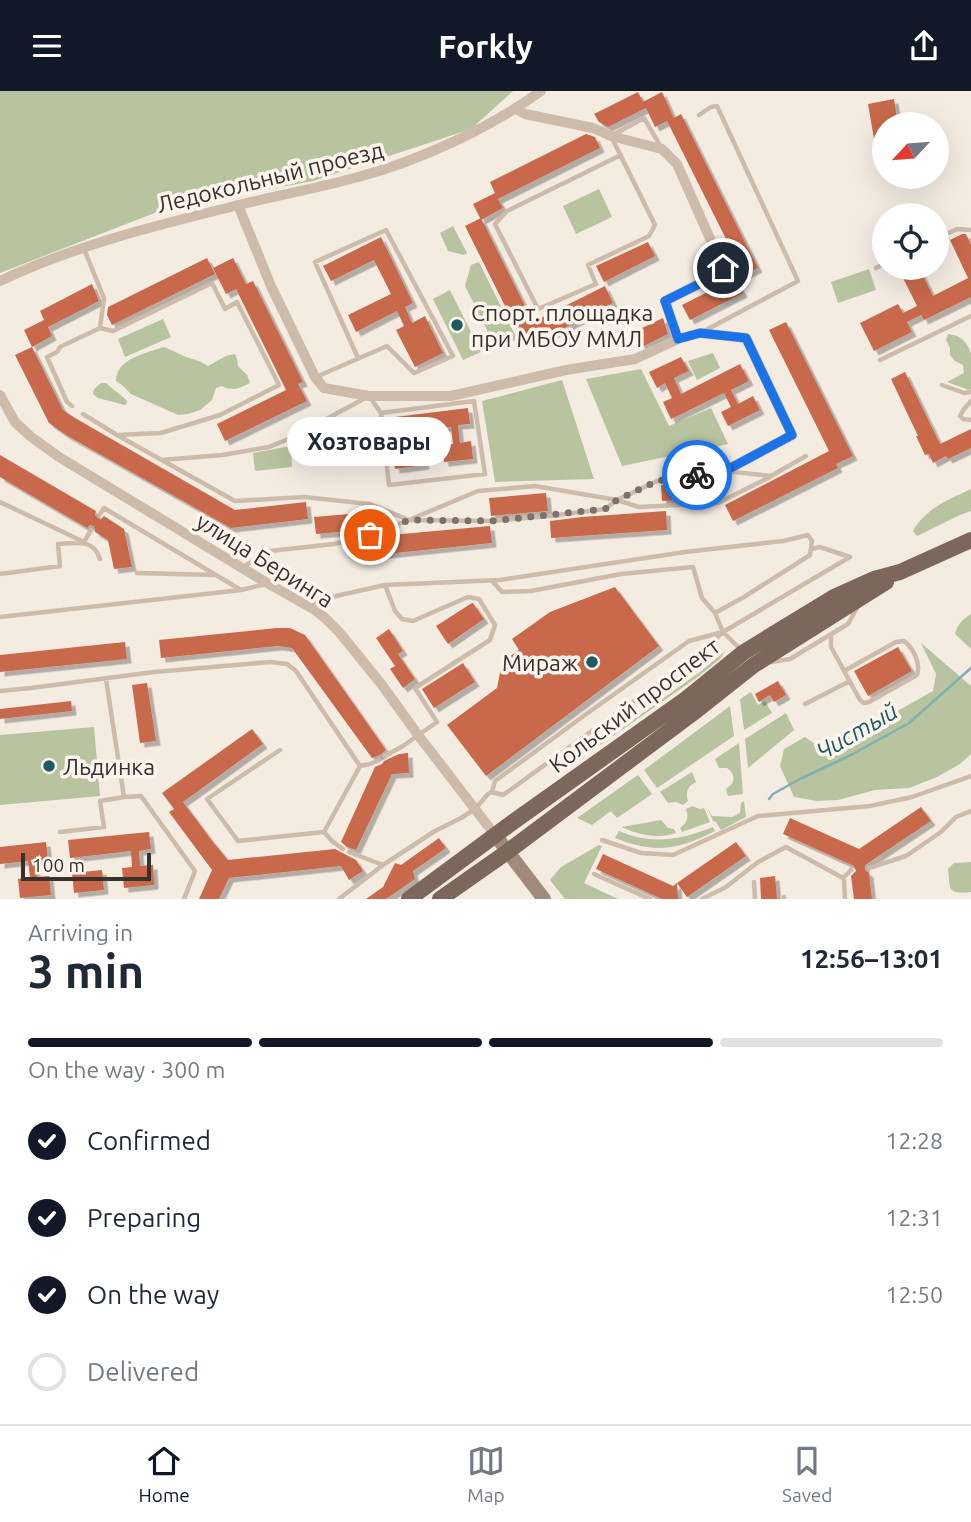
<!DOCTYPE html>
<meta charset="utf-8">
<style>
body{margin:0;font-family:Ubuntu,sans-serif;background:#f6f6f7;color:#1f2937;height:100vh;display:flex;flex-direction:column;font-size:26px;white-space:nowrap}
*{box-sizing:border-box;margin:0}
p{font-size:23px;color:#747a83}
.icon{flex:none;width:38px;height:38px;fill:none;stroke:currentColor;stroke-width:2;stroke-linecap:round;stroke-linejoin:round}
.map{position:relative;height:808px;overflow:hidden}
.side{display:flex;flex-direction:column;background:#fff;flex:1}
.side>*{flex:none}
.needle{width:46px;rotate:244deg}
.tools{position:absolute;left:872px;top:21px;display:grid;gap:14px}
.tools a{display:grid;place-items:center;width:77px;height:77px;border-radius:50%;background:#fff;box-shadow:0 7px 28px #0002;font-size:35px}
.scale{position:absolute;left:21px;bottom:18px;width:130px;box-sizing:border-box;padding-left:7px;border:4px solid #3b302b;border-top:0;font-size:19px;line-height:24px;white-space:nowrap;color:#3b302b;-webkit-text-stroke:5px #fbf5ee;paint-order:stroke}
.pin{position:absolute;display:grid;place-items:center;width:60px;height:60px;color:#fff;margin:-30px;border:4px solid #fff;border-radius:50%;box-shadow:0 2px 7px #0007}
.courier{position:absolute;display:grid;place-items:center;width:70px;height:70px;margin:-35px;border:5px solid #1a73e8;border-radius:50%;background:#fff;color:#222;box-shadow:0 2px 9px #0007}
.bubble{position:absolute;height:49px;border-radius:24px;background:#fff;box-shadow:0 7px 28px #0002;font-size:23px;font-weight:700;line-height:49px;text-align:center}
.overview em{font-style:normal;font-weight:700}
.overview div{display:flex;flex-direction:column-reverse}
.overview{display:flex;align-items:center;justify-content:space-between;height:119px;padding:0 28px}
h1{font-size:46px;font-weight:700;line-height:52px}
.bar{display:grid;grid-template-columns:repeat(4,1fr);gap:10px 7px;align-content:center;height:84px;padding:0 28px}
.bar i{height:9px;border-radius:5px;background:#e0e1e3}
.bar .active{background:#111827}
.bar p{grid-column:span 4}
ol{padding:0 28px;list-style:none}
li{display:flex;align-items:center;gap:21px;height:77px}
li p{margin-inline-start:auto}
li .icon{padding:7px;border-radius:50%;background:#111827;color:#fff;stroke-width:4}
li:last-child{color:#747a83}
li i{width:38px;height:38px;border:4px solid #e0e1e3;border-radius:50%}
header{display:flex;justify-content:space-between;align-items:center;height:91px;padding:0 28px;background:#111827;color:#fff;font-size:32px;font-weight:700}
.dock{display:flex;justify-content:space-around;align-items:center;height:98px;border-top:2px solid #e0e1e3;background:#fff;font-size:19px;color:#747a83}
.dock a{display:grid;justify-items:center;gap:4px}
.dock .active{color:#111827}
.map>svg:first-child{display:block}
.green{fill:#b8c4a0}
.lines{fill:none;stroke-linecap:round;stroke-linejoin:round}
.stream{stroke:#7fb0b2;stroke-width:2.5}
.building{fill:#c8694b;filter:url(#shadow)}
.lane{stroke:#cdbbac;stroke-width:4.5}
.street{stroke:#cdbbac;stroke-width:10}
.secondary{stroke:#a18a7d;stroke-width:14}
.primary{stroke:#7d675c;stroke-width:16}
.done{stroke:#7c716b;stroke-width:7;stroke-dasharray:0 12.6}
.route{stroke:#1a73e8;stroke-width:9}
.poi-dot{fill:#1f5a5e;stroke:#fbf5ee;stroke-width:2.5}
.labels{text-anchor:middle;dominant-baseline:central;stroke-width:7;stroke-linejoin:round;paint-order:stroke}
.street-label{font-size:23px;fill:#3b302b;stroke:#fbf5ee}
.poi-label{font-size:23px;fill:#3b302b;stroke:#fbf5ee;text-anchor:start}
.water-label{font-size:24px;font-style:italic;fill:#1f5a5e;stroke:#fbf5ee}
</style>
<header><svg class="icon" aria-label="menu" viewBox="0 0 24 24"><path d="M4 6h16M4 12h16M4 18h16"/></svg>Forkly<svg class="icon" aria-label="share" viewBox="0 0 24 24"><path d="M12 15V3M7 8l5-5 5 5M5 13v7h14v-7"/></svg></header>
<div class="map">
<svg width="971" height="808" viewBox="0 0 971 808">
<defs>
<filter id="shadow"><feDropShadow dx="4.5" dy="4.5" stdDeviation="0" flood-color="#0004"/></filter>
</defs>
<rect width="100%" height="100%" fill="#f4ebe1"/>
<path class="green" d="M0,0H513L471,38L313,90L170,116L0,182Z
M599,98L612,126L576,143L563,115Z
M453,135L467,162L464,164L448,160L440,142Z
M479,171L517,248L497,259L465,195L471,174Z
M869,178L876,199L838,212L831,191Z
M450,199L481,261L463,269L433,208Z
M163,228L171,246L125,266L118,248Z
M948,243C960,244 968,251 971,263V298L969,299L947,291L964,282L963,274L955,270L950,264V257L946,249Z
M164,256C172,259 179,263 186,266C195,269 201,270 208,275L226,265L235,263L237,268L238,275L247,284L250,292C240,297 233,301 222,295L216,297L212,309L200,319L188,323L178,324L131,303L122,294L116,290C116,267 147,262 164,256Z
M713,262L720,277L697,289L688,270Z
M641,278L669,335L711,317L728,353L622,375L586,288Z
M562,289L594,388L495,391L482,310Z
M101,292H106C113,299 121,303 127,310V312L125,314L98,307L93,303L94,298Z
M291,355L292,376L255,380L253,362Z
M971,398V420L960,424L917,445L913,440C926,417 948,409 971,398Z
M971,523V558L955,543C957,534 963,528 971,523Z
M921,552L971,595V663L960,673L937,686L909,697L875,699L838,709L817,710L794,706L780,675L784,658L805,646L818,655L839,653L933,600L936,583Z
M725,560L720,568L699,585L586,664L588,661L700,581Z
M751,601L758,614L765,610L772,622L744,639L740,608Z
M730,615L734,645L657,697L644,679Z
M786,622L794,639L748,677L745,648Z
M94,636L100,705L0,714V644Z
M739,652L743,703L728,705L726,698L732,693C735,686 733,681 727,677H719L715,668Z
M692,681L696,691C688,695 685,701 688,710L683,714L676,711L668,712L660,701Z
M638,684L652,703L617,727L611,720L592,734L577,727Z
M744,710L746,726L721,739L716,731L713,730L707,716L712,725L732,726L740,722L741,712Z
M692,715L700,718L704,717L710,731L682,741L680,737C687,732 689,726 686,718Z
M661,729L668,737L674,738L676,742C659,748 638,744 622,736Z
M713,736L715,740C678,759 655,763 615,747L619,740C651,754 681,749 713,736Z
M599,754L602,755L584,792L618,808H565L550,789L561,776Z
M971,771V801C948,803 950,800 948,778L954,772Z"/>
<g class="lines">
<path class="stream" d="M769,708L773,703L800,688L851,664L909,632L971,577"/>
</g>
<path class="building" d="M638,1L643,11L662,1L674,27L681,23L758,177L744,184L667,30L655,36L646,17L608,36L599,31L594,23Z
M894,8L898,33H884V83H880L868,13Z
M586,43L595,46L600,57L498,108L503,117L481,129L473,113L495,102L490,91Z
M481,127L533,231L605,195L613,212L531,254L522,237L517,239L465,135Z
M962,143H966L971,154V206L924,229L921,224L907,231L912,241L874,260L860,232L898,213L903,222L917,215L898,177H919L933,205L968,187L950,149Z
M381,146L413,212L405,216L412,232L425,225L443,262L415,276L396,239L404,235L397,220L356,241L348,224L391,203L374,169L331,190L323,175Z
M648,151L655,165L604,191L596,175Z
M207,167L215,183L112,234L107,224L108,216Z
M233,167L246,193L253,190L303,291L298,293L307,310L225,350L217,333L286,299L236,198L226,203L213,177Z
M735,187L743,202L690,229L682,214Z
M92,193L99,210L48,236L52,245L32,256L24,239L44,229L40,220Z
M663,227L668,243L642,256L634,241Z
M786,231L853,365L836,373L838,377L733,430L725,414L829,360L769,239Z
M32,256L63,319L75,327L235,419L306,411L308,428L231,437L66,344L49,332L15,264Z
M681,266L689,280L674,287L681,303L740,273L749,290L731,299L738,313L753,305L760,319L728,335L721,321L731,316L724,302L671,328L663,311L672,307L665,292L657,297L649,281Z
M905,281L940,353L971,338V357L948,368L946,365L933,372L929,363L925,364L916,345H918L891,288Z
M468,317L470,333L458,334L460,352L471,350L473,368L444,371L442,354L453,353L451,336L409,341L410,357L423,356L425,374L395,378L392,358L401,357L399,343L389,344L387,327Z
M351,354L352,367L327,369L325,356Z
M0,364L96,420L95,424L98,427L101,428L104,425L124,438L132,476L114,478L108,449L95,441L94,435L90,434L87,437L0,386Z
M719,389L720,406L718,407L662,410L661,394Z
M546,402L548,420L491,425L489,407Z
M666,420L667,439L551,447L550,430L582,426Z
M372,421L373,438H372L316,443L314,426Z
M490,435L492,452L376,464L374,448L380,445Z
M615,496L659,555L486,685L447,634L497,597L502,571L519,559L512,548L550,521Z
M472,512H473L484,528L448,553L436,535Z
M277,537H290L305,544L386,659L380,664L372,667L292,557L278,555L161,567L159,549Z
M389,538L403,560L398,563L415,588L403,597L390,578L395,575L376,547Z
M125,551L127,568L0,581V564Z
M898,556L912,580L868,605L854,580Z
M463,572L475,591L434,617L422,598Z
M778,590L786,604L774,611L770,604L759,611L755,603Z
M147,592L156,650L140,652L132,594Z
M71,610L72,620L0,628V618Z
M252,638L263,653L183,711L213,751L228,769L335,758L356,769L363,780L349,789L341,775L229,787L219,808H199L212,779L169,721L174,718L162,702Z
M408,662L409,682L392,683L356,759L347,756L341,751L375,676L382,673L384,670L399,663Z
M921,716L931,730L865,774V779L869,782L872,808H854L851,785L856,780L854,775L783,743L790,727L859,758Z
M149,741L151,758L139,760L140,775L153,774L154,794L124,797L122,777L132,776L131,760L70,767L68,749Z
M439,747L446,757L413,780L415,788L386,808H366L383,796L395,772L401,774Z
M46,751L48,768L35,770L37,786L49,785L51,804L20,807L18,788L30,786L28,770L0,773V756Z
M736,751L746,765L687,806L677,792Z
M603,763L673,795L677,792L678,808H662L596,778Z
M102,779L104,799L74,802L72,782Z
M775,785L777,808H761L760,787Z"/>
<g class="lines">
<path class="lane" d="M699,24L711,16L717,15L798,190L704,240
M621,64L507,120L495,133L538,218L596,193L588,174L649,145L655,134L611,45L644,27L661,56
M936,148L957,138L971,139
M84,158L104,207L100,237L113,240L212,192L225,218L237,211L279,294L220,324L161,342L117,344L235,410L304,406L370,413L409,429L478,400L535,395L617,409L657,390L725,380L771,385L806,365
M876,177L884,173
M880,269L971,225
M316,286L387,255L414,282L453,265L386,139L315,171L358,267
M942,294L964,302L971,301
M971,310L964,318L960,325L963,328L971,329
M72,315L67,311L47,266L57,261L60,256L100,237
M83,323L117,344
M162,369L222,364L269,356L293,346L369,305L381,322L389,394L485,383L474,310L381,322
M0,411L84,451L91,439
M100,423L104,417L241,499L266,493
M243,476L270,460L334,453L370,444L409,429L491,430L550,425L605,418L617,409L639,416L718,412L770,386
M137,482L216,484
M0,483L60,475L58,453C76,452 93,447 100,468
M492,490L502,501L531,500L621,483L693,476L702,507L715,522
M308,514L327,507L385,494L500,489L685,461L783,450L808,444L812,450L810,464L744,506L715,522L723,541L740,558
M0,526L241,499
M831,544V556L860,609L864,612L869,611L917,584C921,572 913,557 904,550L896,551L844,580
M772,571L790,568L848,533L858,515
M106,588L124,706L141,705L195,780L184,808
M0,600L31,597L154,581L270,571L287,573L296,580L360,675L324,741
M805,613L850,590
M280,659L207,708L238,750L324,741L332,750L343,758
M385,665L403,655L437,631L415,597L490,549L495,534L479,508L468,506L413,530L402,528L395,520L385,494
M360,675L370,673L379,669
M492,701L495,690L589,621L689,550L723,541L850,466L820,456L811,458
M60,741L104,736L100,710L124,706
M602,749L641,762L673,764L758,725L870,715L912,706L971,685
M349,761L383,774
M869,777L906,765L941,741L956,726L971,720
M594,783L650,808
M844,788L845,808
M754,791L755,808
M784,806V808
M339,808L383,774L435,740L461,727L475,718L488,703L492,701L503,704L699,563L723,541
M702,808L726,796L758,771L786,756L843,787L851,779"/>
<path class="street" d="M516,18L525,23L593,37L611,45L662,58L677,73L723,177L719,183L665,210L678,248
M238,114L271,195L315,286L324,297L369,305H451L566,279L635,268L678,248L700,242L746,247L792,344L725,380
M0,190C76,154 157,134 239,114C278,104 319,97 358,86C419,70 490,37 541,0
M0,304L15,331L30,345L59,366L267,492L315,519L325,527L340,542L382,594L418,644L495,744"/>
<path class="secondary" d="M495,744L544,808"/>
<path class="primary" d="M409,808L513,731L686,608L744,561L834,506L874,488L900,481L971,449
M440,808L507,761L697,619L754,574L886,491"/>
</g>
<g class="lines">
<path class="done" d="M370,444L409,429L491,430L605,418L617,409L657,390L697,384"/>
<path class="route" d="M697,384L725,380L792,344L746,247L700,242L678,248L665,210L719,183L723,177"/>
</g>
<g class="poi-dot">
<circle cx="457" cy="234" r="7"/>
<circle cx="592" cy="571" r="7"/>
<circle cx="49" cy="675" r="7"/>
</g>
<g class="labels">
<g class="street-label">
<text transform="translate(270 86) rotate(-14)">Ледокольный проезд</text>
<text transform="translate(265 469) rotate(32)">улица Беринга</text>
<text transform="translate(634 614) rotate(-37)">Кольский проспект</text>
</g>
<g class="poi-label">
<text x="471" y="221">Спорт. площадка<tspan x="471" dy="26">при МБОУ ММЛ</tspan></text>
<text x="578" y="571" text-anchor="end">Мираж</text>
<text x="63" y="675">Льдинка</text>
</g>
<g class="water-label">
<text transform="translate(857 640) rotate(-30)">Чистый</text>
</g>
</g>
</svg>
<div class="tools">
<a><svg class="needle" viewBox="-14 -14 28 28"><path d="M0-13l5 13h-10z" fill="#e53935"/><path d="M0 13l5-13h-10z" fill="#747a83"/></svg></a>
<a><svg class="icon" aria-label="locate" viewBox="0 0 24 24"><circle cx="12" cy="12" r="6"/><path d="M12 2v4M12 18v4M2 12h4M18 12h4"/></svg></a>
</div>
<div class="scale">100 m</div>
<div class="pin" style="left:370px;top:444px;background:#ea580c"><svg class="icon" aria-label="bag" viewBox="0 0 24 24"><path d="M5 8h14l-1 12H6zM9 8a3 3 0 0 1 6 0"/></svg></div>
<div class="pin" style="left:723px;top:177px;background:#1f2937"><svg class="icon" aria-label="home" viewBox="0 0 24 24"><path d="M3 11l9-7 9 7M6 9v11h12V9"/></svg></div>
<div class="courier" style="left:697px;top:384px"><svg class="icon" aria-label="bike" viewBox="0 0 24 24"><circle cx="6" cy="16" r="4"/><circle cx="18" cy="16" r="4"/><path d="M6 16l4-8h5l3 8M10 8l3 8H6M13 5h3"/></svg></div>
<div class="bubble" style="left:287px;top:326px;width:164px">Хозтовары</div>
</div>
<section class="side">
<div class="overview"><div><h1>3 min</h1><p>Arriving in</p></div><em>12:56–13:01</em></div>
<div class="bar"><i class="active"></i><i class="active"></i><i class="active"></i><i></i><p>On the way · 300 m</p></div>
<ol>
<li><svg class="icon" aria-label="check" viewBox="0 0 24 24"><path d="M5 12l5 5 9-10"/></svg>Confirmed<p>12:28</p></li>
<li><svg class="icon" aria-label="check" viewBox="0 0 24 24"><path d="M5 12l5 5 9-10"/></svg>Preparing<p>12:31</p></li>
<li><svg class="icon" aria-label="check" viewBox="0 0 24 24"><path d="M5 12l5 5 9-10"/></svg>On the way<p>12:50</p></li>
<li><i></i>Delivered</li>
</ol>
</section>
<nav class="dock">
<a class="active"><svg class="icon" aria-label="home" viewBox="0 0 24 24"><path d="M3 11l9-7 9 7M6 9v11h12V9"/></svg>Home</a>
<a><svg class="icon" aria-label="map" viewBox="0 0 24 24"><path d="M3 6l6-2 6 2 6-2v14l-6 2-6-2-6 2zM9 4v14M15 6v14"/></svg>Map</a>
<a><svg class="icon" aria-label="saved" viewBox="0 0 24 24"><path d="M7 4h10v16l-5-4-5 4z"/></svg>Saved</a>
</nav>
